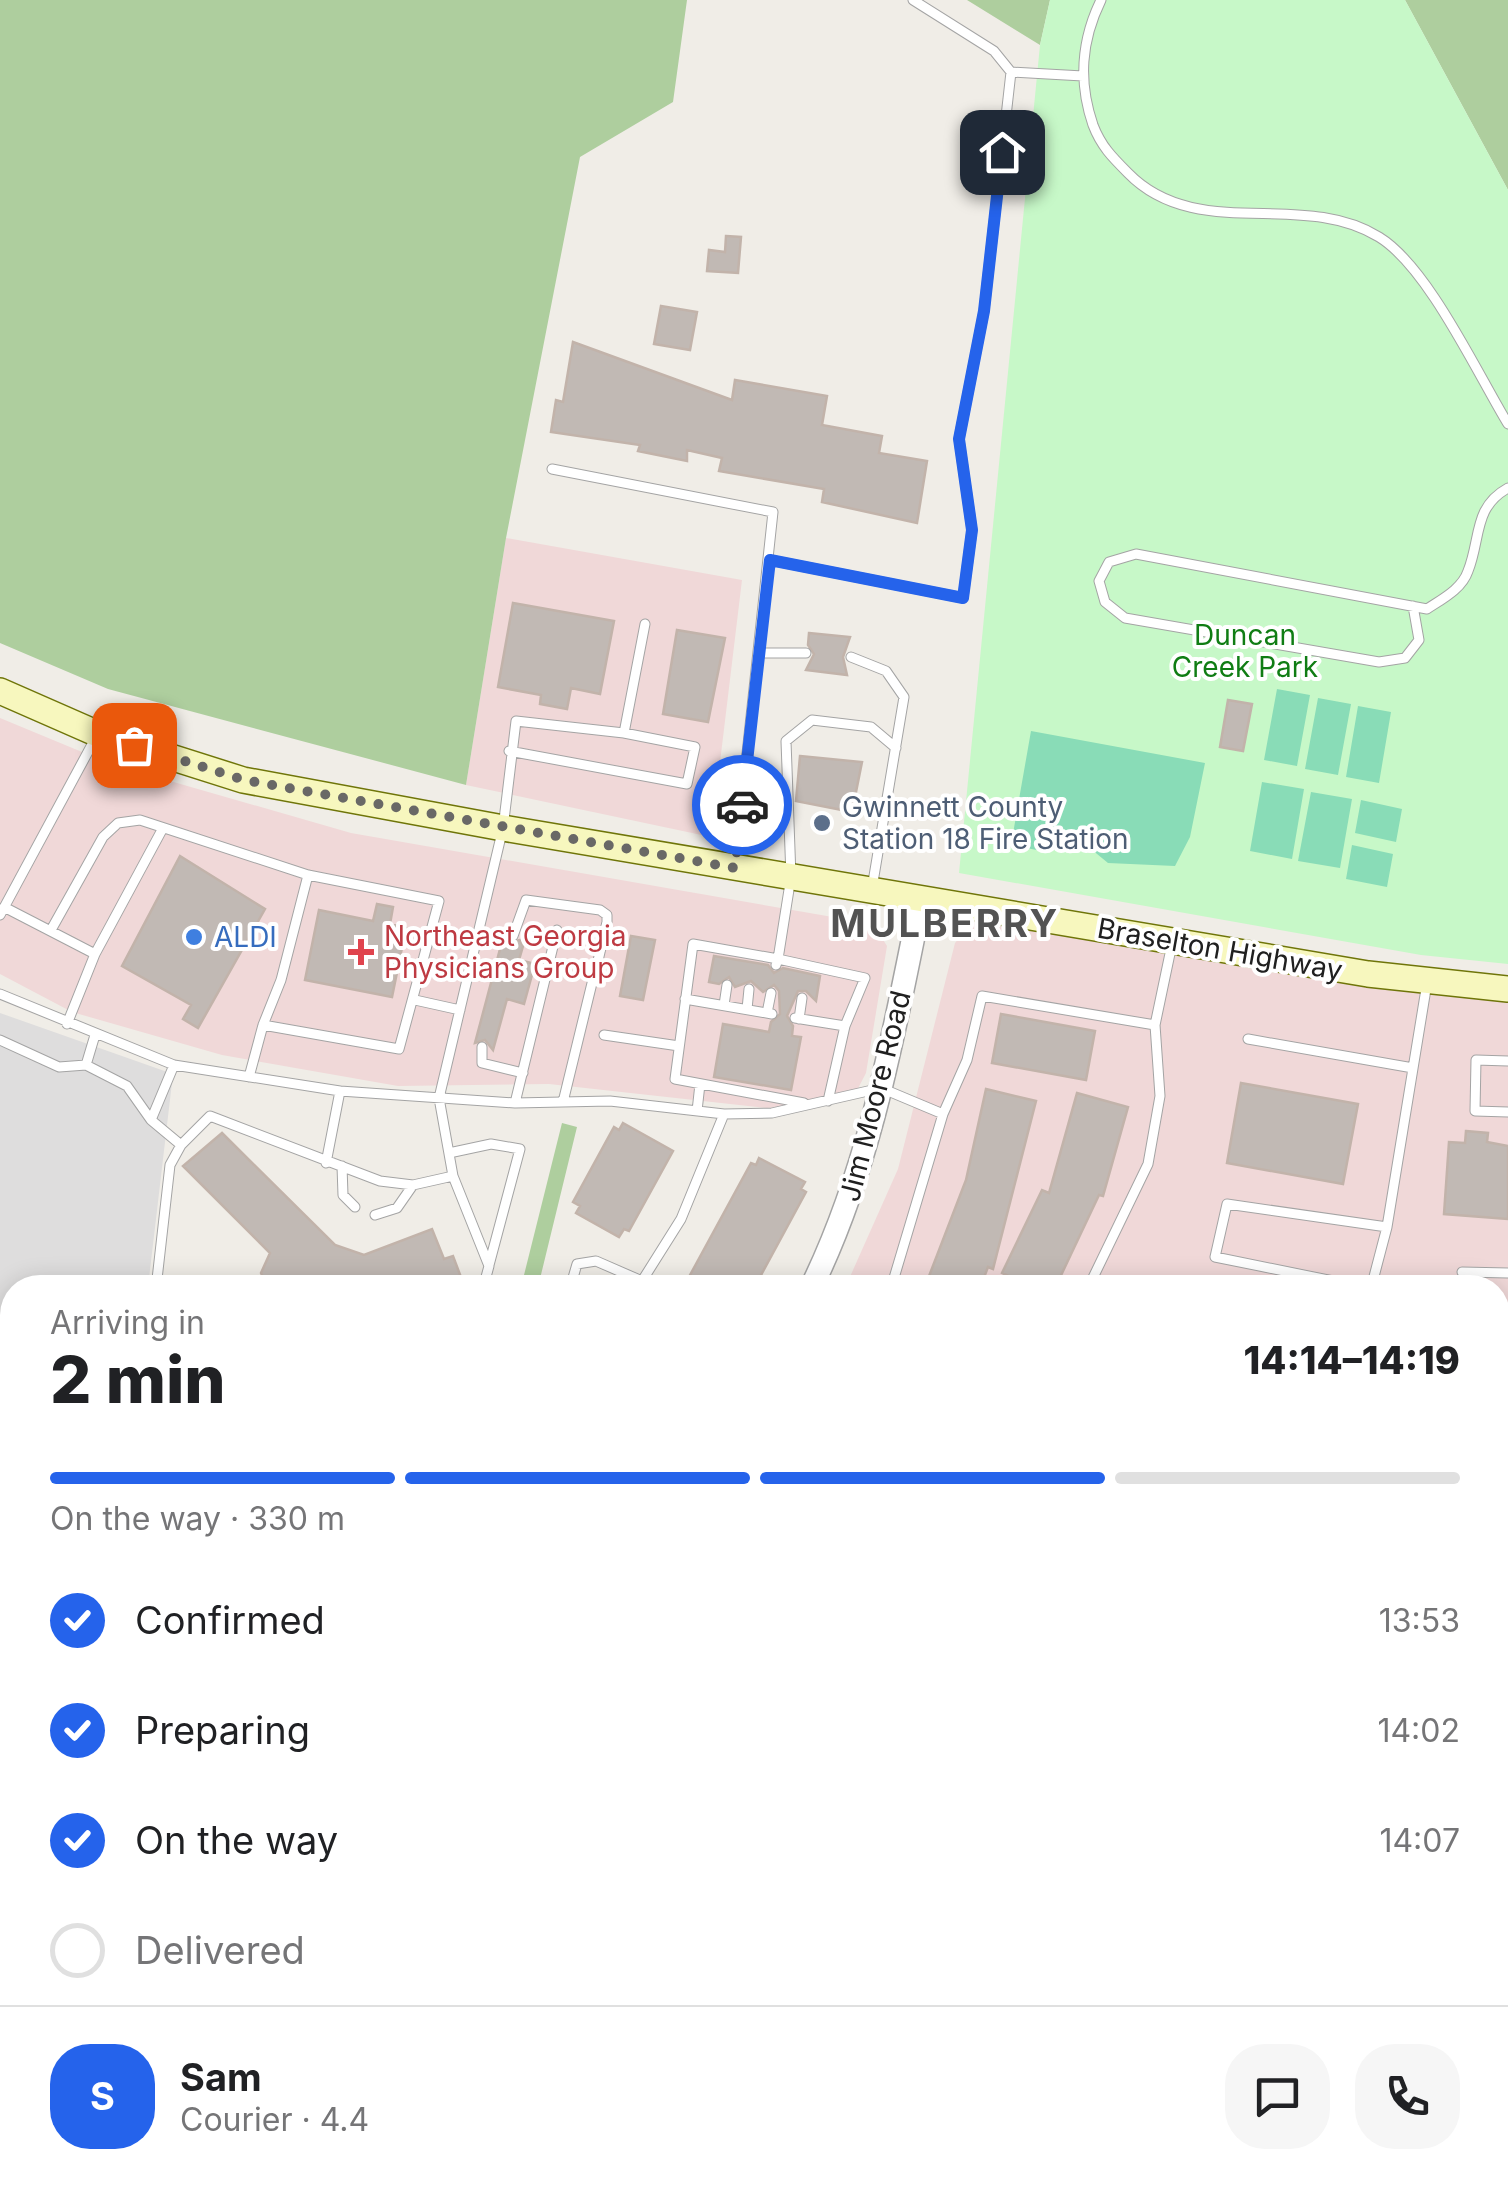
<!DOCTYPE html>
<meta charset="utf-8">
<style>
body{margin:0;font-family:Inter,sans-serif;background:#f6f6f6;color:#202124;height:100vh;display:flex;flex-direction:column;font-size:38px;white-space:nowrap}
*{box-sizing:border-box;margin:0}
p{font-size:32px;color:#757577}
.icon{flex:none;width:55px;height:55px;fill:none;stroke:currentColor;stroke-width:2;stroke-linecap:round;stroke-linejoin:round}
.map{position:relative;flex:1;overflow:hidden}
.sheet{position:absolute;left:0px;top:1275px;width:1510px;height:930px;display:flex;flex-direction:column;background:#fff;border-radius:40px 40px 0 0;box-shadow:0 5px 25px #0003}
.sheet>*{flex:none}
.pin{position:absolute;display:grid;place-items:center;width:85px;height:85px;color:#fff;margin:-42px;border-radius:20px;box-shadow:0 5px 15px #0006}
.courier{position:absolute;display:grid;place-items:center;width:100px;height:100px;margin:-50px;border:8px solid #2563eb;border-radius:50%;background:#fff;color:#222;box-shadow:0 2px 12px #0007}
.head em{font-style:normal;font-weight:800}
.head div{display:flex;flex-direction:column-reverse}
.head{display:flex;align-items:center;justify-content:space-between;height:170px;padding:0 50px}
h1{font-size:65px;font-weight:800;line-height:75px}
.bar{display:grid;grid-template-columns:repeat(4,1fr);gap:15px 10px;align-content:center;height:120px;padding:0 50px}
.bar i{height:12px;border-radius:8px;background:#e0e0e0}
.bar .on{background:#2563eb}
.bar p{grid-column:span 4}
.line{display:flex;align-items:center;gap:25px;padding:0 50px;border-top:2px solid #e0e0e0}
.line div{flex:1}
.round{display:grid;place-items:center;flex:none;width:105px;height:105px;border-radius:40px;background:#f6f6f6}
ol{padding:0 50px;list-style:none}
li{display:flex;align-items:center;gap:30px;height:110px}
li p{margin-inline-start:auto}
li .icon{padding:10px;border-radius:50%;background:#2563eb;color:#fff;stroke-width:4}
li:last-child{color:#757577}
li i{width:55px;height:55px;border:5px solid #e0e0e0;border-radius:50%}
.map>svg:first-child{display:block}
.residential{fill:#dedddd}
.commercial{fill:#f0d8d8}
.grass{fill:#cee8b0}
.forest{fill:#aece9e}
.park{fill:#c7f8c8}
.pitch{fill:#89dcb7}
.building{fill:#c1b9b4;stroke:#c2b3aa;stroke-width:2.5}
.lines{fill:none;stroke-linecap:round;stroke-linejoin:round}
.service-casing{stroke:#a4a4a4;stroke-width:11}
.minor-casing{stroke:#a4a4a4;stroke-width:20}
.tertiary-casing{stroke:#a4a4a4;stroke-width:25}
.secondary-casing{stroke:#6f7509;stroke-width:28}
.path{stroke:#f57b74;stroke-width:4;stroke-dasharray:5 5;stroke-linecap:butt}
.service{stroke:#fff;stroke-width:9}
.minor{stroke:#fff;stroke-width:18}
.tertiary{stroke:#fff;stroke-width:22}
.secondary{stroke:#f7f7be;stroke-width:25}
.done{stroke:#696866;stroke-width:10;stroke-dasharray:0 18}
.route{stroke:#2563eb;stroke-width:12}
.service-dot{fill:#5c6f8a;stroke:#fff;stroke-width:4}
.shop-dot{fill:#3f7fe0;stroke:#fff;stroke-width:4}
.health-dot{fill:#e0444e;stroke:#fff;stroke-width:4}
.labels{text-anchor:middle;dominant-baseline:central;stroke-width:8;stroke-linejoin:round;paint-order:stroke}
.park-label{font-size:28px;fill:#107d14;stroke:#fff}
.service-label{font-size:28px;fill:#4e5e75;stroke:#fff;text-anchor:start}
.health-label{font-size:28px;fill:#be3a42;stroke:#fff;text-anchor:start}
.shop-label{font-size:28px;fill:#366cbe;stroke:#fff;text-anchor:start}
.street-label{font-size:28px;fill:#202020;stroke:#fff}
.district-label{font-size:38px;font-weight:bold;letter-spacing:2.5px;fill:#535353;stroke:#fff}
</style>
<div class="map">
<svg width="1508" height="2205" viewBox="0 0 1508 2205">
<rect width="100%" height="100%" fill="#f0ede7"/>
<path class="residential" d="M0,1013L173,1074L148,1287L12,1288V1545L0,1543Z
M1498,1792L1508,1807V2205H840L819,2193L1498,2192Z
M12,1817V2192L171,2193L166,2205H0V1828Z
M441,2193H556L554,2205H431Z"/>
<path class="commercial" d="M506,538L742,580L711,837L466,785Z
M0,718L111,764L351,833L873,924L887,946L866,1073L853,1098L767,1108L549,1084L398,1086L222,1055L72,1012L0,974Z
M979,916L1508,998V1781L1498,1777V1288H845L898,1169L955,943Z"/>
<path class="grass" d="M561,2192H819L840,2205H561Z
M171,2193V2192L441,2193L431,2205H166Z"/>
<path class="forest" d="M0,0H687L673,102L580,157L506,538L466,785L108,689L0,643Z
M967,0H1050L1040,45Z
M1405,0H1508V190Z
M562,1123L577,1127L538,1287H521Z
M0,1543L12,1545V1817L0,1828Z"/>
<path class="park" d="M1050,0H1405L1508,190V964L1421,955L959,873L1040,45Z"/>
<path class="pitch" d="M1277,689L1310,695L1297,766L1264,760Z
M1318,698L1351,704L1338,775L1305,769Z
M1358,706L1391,712L1379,783L1346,777Z
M1031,731L1205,763L1190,837L1175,866L1108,863L1091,849L1058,844L1047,852L1011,845Z
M1262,782L1304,789L1292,859L1250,851Z
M1311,792L1352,799L1340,868L1298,861Z
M1361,800L1402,809L1396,842L1355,833Z
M1352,845L1393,854L1387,887L1346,879Z"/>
<path class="building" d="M726,236L741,237L738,273L707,271L709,250L725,252Z
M661,306L697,312L690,350L654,344Z
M573,342L732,400L735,380L827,396L822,425L882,436L879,453L927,461L917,523L822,502L824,489L719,471L722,458L687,450V461L638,451L640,445L551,432L556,400L563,402Z
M513,603L614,621L600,694L571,688L567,709L540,704L541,695L498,687Z
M677,630L725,638L708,722L663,714Z
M809,633L850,637L843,657L847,675L806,670L814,654L808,645Z
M1228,700L1252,704L1243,751L1220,747Z
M800,756L862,762L852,812L796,801Z
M180,856L265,909L198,1028L183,1019L191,1005L122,966Z
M377,904L393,907L390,924L406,928L392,997L305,980L319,910L373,921Z
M504,934L509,943L520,940L523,946L519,960L535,964L524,1004L507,999L493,1050L485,1040L475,1043Z
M631,936L655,940L643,1000L620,996Z
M714,956L768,965L774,973L783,968L820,976L816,1001L806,991H798L787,1016L793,1026L792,1036L801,1037L791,1090L714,1077L723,1024L769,1032L771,1022L780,1014L779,991L774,985L763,992L751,981L735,987L729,977L719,984L709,982Z
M1001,1014L1095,1031L1086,1080L992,1063Z
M1241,1083L1358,1104L1343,1184L1227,1163Z
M986,1089L1036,1101L993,1269L988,1267L980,1288H935L926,1284L966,1180Z
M1077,1093L1128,1107L1103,1196L1099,1195L1055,1288H1033L1002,1273L1042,1190L1049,1193Z
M623,1123L673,1151L629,1231L624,1229L619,1237L576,1213L580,1206L573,1202L614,1127L619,1130Z
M1466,1131L1488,1133L1487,1142L1508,1146V1219L1444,1214L1449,1142L1465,1143Z
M222,1133L335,1245L364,1255L432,1229L444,1259L453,1256L465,1288H268L261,1273L270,1253L183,1166Z
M759,1158L805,1182L801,1189L806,1192L754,1288H683L751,1163L756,1165Z"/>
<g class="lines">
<defs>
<path id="service" d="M913,0L994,51L1011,72
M1101,0C1081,41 1078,81 1093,125C1101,146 1112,157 1128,173C1196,243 1302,189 1379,237C1428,267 1477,373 1508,424
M552,469L773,512L735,865
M770,560L963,598L972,530L959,439L984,311L1011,72L1083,76
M1413,606L1419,640L1405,658L1379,662L1125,618L1105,602L1099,581L1109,562L1136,554L1427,609C1442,599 1462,589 1468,571C1481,539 1473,507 1508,488
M759,653H806
M851,657L886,671L904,697L872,888
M624,733L645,624
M4,907L95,954
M0,915L96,737
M51,930L103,837L118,823L140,820L308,875L439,901L399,1049L263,1025L249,1077
M513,936L526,900L600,910L607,915V922L597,965
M776,965L778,959L865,978L845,1026L828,1101
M0,994L174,1065L340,1091L515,1103L610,1101L724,1114L772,1113L881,1088L943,1114L967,1060L982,996L1155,1025
M685,999L772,1014
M415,1000L460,1010
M724,1005L727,985
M747,1009L749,989
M767,1013L771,993
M795,1018L845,1026
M799,1019L802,998
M67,1024L95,954L163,828
M263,1025L281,980L308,875
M95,1035L86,1065L127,1086L151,1120
M604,1035L679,1046
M1248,1039L1413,1068
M0,1040L59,1067L86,1065
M482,1047V1063L523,1073
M1508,1061L1476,1060L1475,1111L1508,1112
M174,1065L151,1120L181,1145
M563,1102L593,979
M515,1103L557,930
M804,1103L675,1079L693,944L778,959L791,877L786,741L812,720L871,727L896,748
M697,1111L700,1084
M449,1153L491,1144L520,1149L489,1265
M326,1163L340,1091
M342,1166L343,1195L355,1207
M375,1215L397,1208L413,1185
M1462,1272L1508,1273
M642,1281L681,1219L724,1114
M156,1288L170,1165L181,1145L210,1116L380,1181L413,1185L453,1176
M483,1288L489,1266L453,1176L439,1098L503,828L516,721L624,733L695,747L687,784L509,751
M570,1288L577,1264L596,1261L642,1281L645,1288
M891,1288L943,1114
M1088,1288L1148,1164L1160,1096L1155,1025L1172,944
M1368,1288L1215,1257L1227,1204L1387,1227
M1371,1288L1387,1227L1427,983
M0,1445L12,1450
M1498,1568L1508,1569
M1498,1595L1508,1596"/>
<path id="minor" d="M0,2107L12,2097
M1141,2192L1144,2205
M1417,2205L1423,2192"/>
<path id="tertiary" d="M811,1288C871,1166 894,1031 921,899
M566,2205L567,2192"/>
<path id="secondary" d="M0,691L98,734L243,780L503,828L1368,974L1508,989"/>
</defs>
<use href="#service" class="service-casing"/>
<use href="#minor" class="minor-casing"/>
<use href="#tertiary" class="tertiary-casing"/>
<use href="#secondary" class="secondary-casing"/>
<path class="path" d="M775,2192L787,2205
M407,2205L412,2192"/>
<use href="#service" class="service"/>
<use href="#minor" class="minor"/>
<use href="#tertiary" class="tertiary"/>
<use href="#secondary" class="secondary"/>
</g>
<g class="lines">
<path class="done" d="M134,745L244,780L735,868L742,805"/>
<path class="route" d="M742,805L770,560L963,598L972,530L959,439L984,311L1002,152"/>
</g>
<circle class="service-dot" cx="822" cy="823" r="10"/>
<circle class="shop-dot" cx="194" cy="937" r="10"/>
<path class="health-dot" d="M356 937h10v10h10v10h-10v10h-10v-10h-10v-10h10z"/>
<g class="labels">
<g class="park-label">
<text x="1245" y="635">Duncan<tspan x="1245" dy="32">Creek Park</tspan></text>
</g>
<g class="service-label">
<text x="842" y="807">Gwinnett County<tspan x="842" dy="32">Station 18 Fire Station</tspan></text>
</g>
<g class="health-label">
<text x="384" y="936">Northeast Georgia<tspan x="384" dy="32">Physicians Group</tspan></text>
</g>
<g class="shop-label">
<text x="214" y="937">ALDI</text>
</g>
<g class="street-label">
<text transform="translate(1220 949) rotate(10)">Braselton Highway</text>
<text transform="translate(875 1096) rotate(-76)">Jim Moore Road</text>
</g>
<g class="district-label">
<text x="945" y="923">MULBERRY</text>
</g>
</g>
</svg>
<div class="pin" style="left:134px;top:745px;background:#ea580c"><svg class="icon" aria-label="bag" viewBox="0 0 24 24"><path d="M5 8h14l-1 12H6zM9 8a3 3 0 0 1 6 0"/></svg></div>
<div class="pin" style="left:1002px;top:152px;background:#1f2937"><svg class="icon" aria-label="home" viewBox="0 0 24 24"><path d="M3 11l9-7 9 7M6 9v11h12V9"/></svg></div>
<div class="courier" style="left:742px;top:805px"><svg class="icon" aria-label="car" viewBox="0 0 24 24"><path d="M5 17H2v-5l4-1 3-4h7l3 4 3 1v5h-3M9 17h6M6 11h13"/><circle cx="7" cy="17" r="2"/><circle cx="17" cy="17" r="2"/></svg></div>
<section class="sheet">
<div class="head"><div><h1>2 min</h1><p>Arriving in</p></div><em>14:14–14:19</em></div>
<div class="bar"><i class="on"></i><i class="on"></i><i class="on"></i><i></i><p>On the way · 330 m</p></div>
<ol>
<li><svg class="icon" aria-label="check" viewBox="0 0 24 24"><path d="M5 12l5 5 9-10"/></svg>Confirmed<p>13:53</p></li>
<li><svg class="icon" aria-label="check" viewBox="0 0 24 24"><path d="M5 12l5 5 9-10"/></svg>Preparing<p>14:02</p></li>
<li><svg class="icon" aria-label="check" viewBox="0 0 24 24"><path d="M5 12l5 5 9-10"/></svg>On the way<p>14:07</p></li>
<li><i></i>Delivered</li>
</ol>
<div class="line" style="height:180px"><b class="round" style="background:#2563eb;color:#fff">S</b><div><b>Sam</b><p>Courier · 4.4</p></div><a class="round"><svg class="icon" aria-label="chat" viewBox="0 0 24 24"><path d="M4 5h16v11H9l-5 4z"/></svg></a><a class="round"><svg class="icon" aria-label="phone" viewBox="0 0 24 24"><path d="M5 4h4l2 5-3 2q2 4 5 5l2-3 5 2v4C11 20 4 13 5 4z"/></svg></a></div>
</section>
</div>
